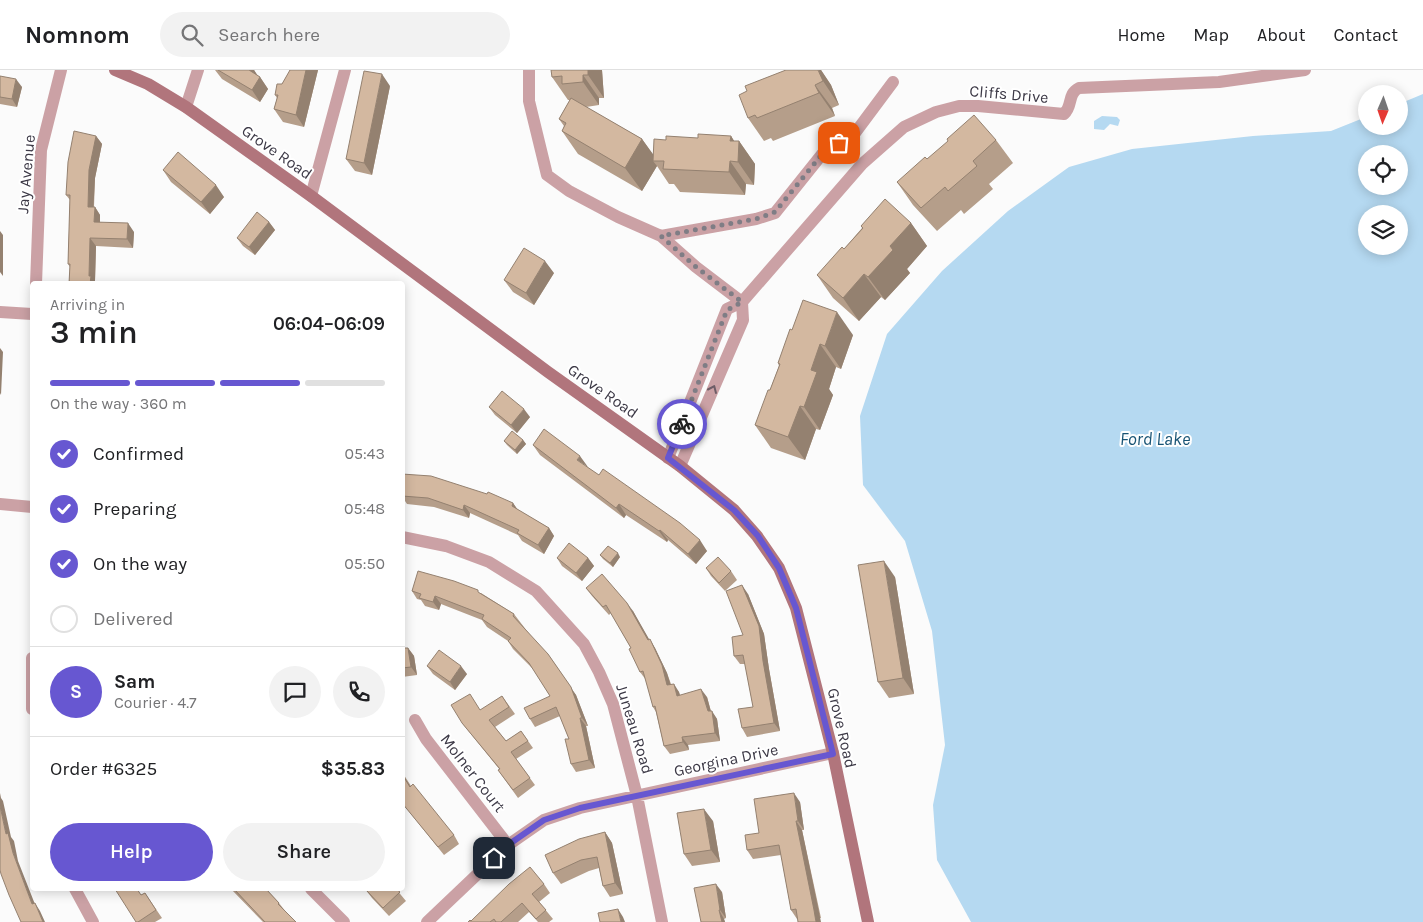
<!DOCTYPE html>
<meta charset="utf-8">
<style>
body{margin:0;font-family:Karla,sans-serif;background:#f2f2f2;color:#202124;height:100vh;display:flex;flex-direction:column;font-size:19px;white-space:nowrap}
*{box-sizing:border-box;margin:0}
p{font-size:16px;color:#757577}
.icon{flex:none;width:28px;height:28px;fill:none;stroke:currentColor;stroke-width:2;stroke-linecap:round;stroke-linejoin:round}
.map{position:relative;flex:1;overflow:hidden}
.side{position:absolute;left:30px;top:211px;width:375px;height:610px;display:flex;flex-direction:column;background:#fff;border-radius:5px;box-shadow:0 2px 12px #0003}
.side>*{flex:none}
.needle{width:32px;rotate:182deg}
.controls{position:absolute;left:1358px;top:15px;display:grid;gap:10px}
.controls a{display:grid;place-items:center;width:50px;height:50px;border-radius:50%;background:#fff;box-shadow:0 2px 12px #0003;font-size:25px}
.pin{position:absolute;display:grid;place-items:center;width:42px;height:42px;color:#fff;margin:-21px;border-radius:10px;box-shadow:0 2px 8px #0006}
.courier{position:absolute;display:grid;place-items:center;width:50px;height:50px;margin:-25px;border:4px solid #6757d1;border-radius:50%;background:#fff;color:#222;box-shadow:0 1px 6px #0007}
.overview em{font-style:normal;font-weight:600}
.overview div{display:flex;flex-direction:column-reverse}
.overview{display:flex;align-items:center;justify-content:space-between;height:85px;padding:0 20px}
h1{font-size:32px;font-weight:600;line-height:38px}
.bar{display:grid;grid-template-columns:repeat(4,1fr);gap:8px 5px;align-content:center;height:60px;padding:0 20px}
.bar i{height:6px;border-radius:4px;background:#e0e0e0}
.bar .current{background:#6757d1}
.bar p{grid-column:span 4}
.line{display:flex;align-items:center;gap:12px;padding:0 20px;border-top:1px solid #e0e0e0}
.line div{flex:1}
.round{display:grid;place-items:center;flex:none;width:52px;height:52px;border-radius:26px;background:#f2f2f2}
ol{padding:0 20px;list-style:none}
li{display:flex;align-items:center;gap:15px;height:55px}
li p{margin-inline-start:auto}
li .icon{padding:5px;border-radius:50%;background:#6757d1;color:#fff;stroke-width:4}
li:last-child{color:#757577}
li i{width:28px;height:28px;border:2px solid #e0e0e0;border-radius:50%}
.button{display:flex;gap:10px;margin-top:auto;padding:10px 20px}
.button a{flex:1;height:58px;border-radius:30px;background:#6757d1;color:#fff;font-size:20px;font-weight:600;line-height:58px;text-align:center}
.button a+a{background:#f2f2f2;color:#202124}
header{display:flex;align-items:center;gap:30px;box-sizing:border-box;height:70px;padding:0 25px;background:#fff;border-bottom:1px solid #e0e0e0}
header strong{font-size:24px}
nav{display:flex;gap:28px;margin-inline-start:auto;font-size:18px}
.search{width:350px;height:45px;background:#f2f2f2;display:flex;align-items:center;gap:12px;box-sizing:border-box;padding:0 18px;border-radius:28px;color:#757577;font-size:19px}
.map>svg:first-child{display:block}
.water{fill:#b5d9f1;fill-rule:evenodd}
.lines{fill:none;stroke-linecap:round;stroke-linejoin:round}
.minor{stroke:#cba1a5;stroke-width:12}
.secondary{stroke:#b1757c;stroke-width:12}
.wall{fill:#b59e8a}
.shaded-wall{fill:#948170}
.building{fill:#d3b8a0;stroke:#948170}
.oneway{stroke:#6e5d67}
.done{stroke:#7f7d85;stroke-width:5;stroke-dasharray:0 9}
.route{stroke:#6757d1;stroke-width:6}
.labels{text-anchor:middle;dominant-baseline:central;stroke-width:4;stroke-linejoin:round;paint-order:stroke}
.street-label{font-size:16px;fill:#3c3946;stroke:#fff}
.water-label{font-size:18px;font-style:italic;fill:#175374;stroke:#fff}
</style>
<header>
<strong>Nomnom</strong>
<div class="search"><svg class="icon" aria-label="search" viewBox="0 0 24 24"><circle cx="10" cy="10" r="6"/><path d="M15 15l6 6"/></svg>Search here</div>
<nav><a>Home</a><a>Map</a><a>About</a><a>Contact</a></nav>
</header>
<div class="map">
<svg width="1423" height="852" viewBox="0 0 1423 852">
<rect width="100%" height="100%" fill="#fbfbfb"/>
<path class="water" d="M1423,24V852H971L937,790L933,735L945,675L932,561L905,471L863,415L860,346L887,264L942,201L1008,141L1069,97L1132,79L1253,66L1331,61L1366,47V56H1399V34ZM1366,84H1399V116H1366ZM1366,144H1399V176H1366Z
M1102,46L1117,47L1120,50L1118,56L1110,54L1104,60L1094,59V51Z"/>
<g class="lines">
<path class="minor" d="M529,0V31L547,105L569,121L618,147L661,166L696,197L742,232
M186,37L198,0
M311,126L345,0
M661,166L756,149L775,143L823,83L855,63L893,12
M36,214L41,80L61,0
M0,242L32,244
M668,388L727,239L742,232L862,94L904,57L936,42L959,36H978L1064,44C1073,36 1067,24 1079,18L1219,12L1305,0
M680,396L743,250L742,232
M0,434L32,437
M402,467L446,476L489,492L536,521L584,574L599,602L613,634L637,726L662,852
M32,588V639
M415,650L426,669L508,775
M75,819L93,852
M311,819L344,852
M427,852L508,775L544,750L580,738L833,683"/>
<path class="secondary" d="M115,0L148,14L186,37L311,126L548,302L680,396L734,440L757,466L779,498L796,538L833,683L868,852"/>
</g>
<path class="wall" d="M215,0H254L257,5L260,7L268,19L260,32L222,9Z
M289,0H318L304,57L283,52L274,39L277,28L275,25L290,1Z
M551,0H602L604,28H599V35L586,37L642,69L653,85L666,70L731,66L734,71H739L755,94L754,115L746,114L745,125L680,122L674,114H669L657,96L642,121L578,84L562,61L564,56L559,49L570,30H568L552,7Z
M821,0L831,15L839,35L832,38L835,46L773,71L771,68L764,71L748,48Z
M0,6L22,17L17,37L0,34Z
M390,16L372,105L355,101L346,89Z
M96,66L102,74L95,108L94,137H95L100,145V152L134,162L133,178L96,176L95,211L96,214H69L70,197L68,194L70,130L66,125Z
M996,70L1013,93L989,114L993,119L964,144L961,140L937,161L913,135L897,112Z
M163,100L224,127L210,144L171,112Z
M269,152L275,160L255,185L243,176L237,168Z
M911,153L927,176L907,199L910,203L885,230L881,227L859,251L833,228L817,205L844,179L862,158L861,156Z
M554,203L534,235L513,222L504,210Z
M792,260L853,265L841,299L836,297L829,319L833,325L820,360L816,359L805,390L771,378L755,355L770,320L779,296L778,293Z
M489,337L530,347L517,363L495,345Z
M523,370L526,374L517,384L507,375L504,371Z
M533,375L587,397L707,481L696,494L668,470L667,472L626,445L624,448L540,385Z
M402,404L513,433L518,440L549,458L554,466L544,484L522,471L518,465L470,443L469,448L434,437L407,434L405,431H402Z
M600,485L620,487L613,497L603,489Z
M557,488H588L594,496L582,511L562,496Z
M706,498L731,501L737,510L725,521L711,506Z
M895,507L914,624L889,628L878,612Z
M586,518L633,541L649,570L655,578L667,603L671,614L679,622L680,625L707,627L711,641L717,649L720,671L688,675L689,680L670,684L664,676L656,642L653,637L646,610L640,602L631,578L611,543L609,545L592,526Z
M412,521L481,523L514,544L576,625L588,656H586L595,698L576,702L571,694L569,669L560,646L535,657L530,649L550,626L534,600L513,579L508,571L487,557L482,550L441,534L439,540L425,536L421,530L417,529Z
M748,524L764,564L769,599L780,661L747,667L742,658L753,637L745,594H740L734,586L743,565Z
M402,578H408L414,586L417,605L402,607Z
M427,596L467,604L455,620L433,604Z
M502,626L515,644L495,657L506,671L521,661L533,678L516,689L535,715L518,728L498,700H500L462,653Z
M402,702L411,716L454,765L459,774L444,785L403,734L402,735Z
M800,732L804,760H802L821,848L797,849L791,840L781,785L753,789L747,780L759,763Z
M713,751L720,792L692,796L684,784Z
M605,762L612,773L623,824L610,827L603,816L599,798L589,801L561,814L553,803Z
M544,814L550,823L539,832L553,849L549,852H538L529,842L518,852H468L471,851Z
M231,819H266L279,833L286,842L296,852H263Z
M366,819H396L406,831L389,846L372,828L366,820L367,819Z
M722,822L726,848L724,849L725,852H701Z
M145,823L162,848L155,852H136L141,825Z"/>
<path class="shaded-wall" d="M249,0H254L258,6Z
M306,0H318L304,57L296,45Z
M588,0H602L604,28L588,5Z
M818,0H821L831,15L839,35L823,11Z
M382,4L390,16L372,105L364,93Z
M583,5L599,28V35L583,12Z
M260,7L268,19L260,32L252,20Z
M16,9L22,17L17,37L12,29Z
M815,15L832,38L835,46L819,23Z
M96,66L102,74L95,108L93,145L88,137L89,100Z
M731,66L738,77L739,71L755,94L754,115L738,92L730,71Z
M642,69L658,91H653L657,96L642,121L625,98Z
M730,91L746,114L745,125L729,102Z
M216,115L224,127L210,144L201,132Z
M95,137L100,145V160L94,152Z
M269,152L275,160L255,185L249,177Z
M128,153L134,162L133,178L127,169Z
M911,153L927,176L907,199L910,203L885,230L868,207L890,176Z
M0,161L3,165V206L0,202Z
M90,168L96,176L95,211L96,214H90L89,206Z
M545,191L554,203L534,235L526,223Z
M864,204L881,227L859,251L843,228Z
M837,242L853,265L841,299L825,276Z
M820,274L836,297L829,319L833,325L820,360L804,337L811,300Z
M0,278L3,282L1,325L0,323Z
M800,336L816,359L805,390L788,367Z
M524,339L530,347L517,363L511,355Z
M523,370L526,374L517,384L515,380Z
M580,386L588,397L577,390Z
M513,433L519,442L512,436Z
M619,434L626,445L624,448L616,438Z
M464,435L470,443L469,448L463,440Z
M549,458L554,466L544,484L538,475Z
M660,460L668,470L667,472L659,461Z
M700,470L707,481L696,494L688,484Z
M618,483L620,487L613,497L610,493Z
M588,488L594,496L582,511L576,503Z
M884,491L895,507L914,624L903,608Z
M742,515L748,524L764,564L769,599L780,661L774,653Z
M435,526L441,534L439,540L433,532Z
M627,533L633,541L653,576L650,569L655,578L667,603L673,623L667,615L648,570Z
M408,578L414,586L417,605L411,597Z
M548,584L576,625L588,656L582,648Z
M461,596L467,604L455,620L450,612Z
M674,614L679,622L682,634L677,626Z
M701,619L707,627L712,646V641L717,649L720,671L715,663Z
M580,648L586,656L595,698L589,690Z
M682,667L688,675L689,680L683,672Z
M0,723L1,728L3,731L11,767L14,771L18,791L38,842L32,834L13,783L6,764L0,736Z
M794,723L800,732L804,760L798,751Z
M704,739L713,751L720,792L711,780Z
M796,751L802,760L821,852H816Z
M605,762L612,773L623,824L615,813Z
M716,814L722,822L726,848L720,840Z
M35,833L40,841L45,852H43Z
M618,839L623,847L625,852H621Z
M719,840L724,849L725,852H722Z"/>
<path class="building" d="M218,0H249L260,7L252,20Z
M290,0H306L296,45L274,39L278,25H275L277,14H282Z
M551,0H588V5H583V12L562,14V6L552,7Z
M786,0H818L823,11L815,15L819,23L757,48L755,45L748,48L739,25L747,21L745,16Z
M364,1L382,4L364,93L346,89Z
M0,6L16,9L12,29L0,27Z
M571,28L642,69L625,98L562,61L566,53L559,49Z
M974,45L996,70L973,91L977,96L948,121L945,117L921,138L897,112L925,87L927,89L948,71L947,69Z
M74,61L96,66L89,100L88,137H95L94,152L128,153L127,169L90,168L89,206H91L90,214H69L70,194H68L70,125H66L68,92Z
M698,64L731,66L730,71H739L738,92L730,91L729,102L663,99L664,91H653L654,69L666,70V66L698,68Z
M178,82L216,115L201,132L163,100Z
M885,129L911,153L890,176L893,180L868,207L864,204L843,228L817,205L842,177L844,179L863,158L861,156Z
M257,142L269,152L249,177L237,168Z
M524,178L545,191L526,223L504,210Z
M803,230L837,242L825,276L820,274L811,300L817,302L804,337L800,336L788,367L755,355L768,320H770L780,294L778,293L790,259L792,260Z
M502,321L524,339L511,355L489,337Z
M544,359L580,386L577,390L599,405L603,399L680,453L700,470L688,484L660,460L659,461L619,434L616,438L533,375Z
M512,361L523,370L515,380L504,371Z
M402,404L431,406L487,424L488,422L513,433L512,436L549,458L538,475L517,463L519,460L464,435L463,440L428,428L402,426Z
M569,473L588,488L576,503L557,488Z
M608,476L618,483L610,493L600,485Z
M718,487L731,501L719,513L706,498Z
M884,491L903,608L878,612L858,495Z
M418,501L454,511L478,520V522L514,544L513,546L548,584L571,617L582,648H580L589,690L571,694L565,669H569L556,637L530,649L524,638L550,626L529,593L508,571L511,568L482,549L484,545L435,526L433,532L419,528L421,524L412,521Z
M602,504L627,533L648,570L650,569L662,595L667,615L674,614L677,626L701,619L708,641H712L715,663L682,667L683,672L664,676L655,636L653,637L643,601L640,602L629,579L631,578L606,535L603,537L586,518Z
M742,515L759,556L763,591L774,653L742,658L738,639L753,637L743,585L734,586L732,567L743,565L726,521Z
M402,578H408L411,597L402,598Z
M439,580L461,596L450,612L427,596Z
M470,624L480,640L502,626L509,637L489,650L506,671L521,661L528,671L511,682L530,708L513,720L498,700L500,699L462,653L451,635Z
M402,704L410,717L413,714L454,765L438,777L402,733Z
M794,723L798,751H796L814,840L816,852H798L796,839L791,840L779,775L747,780L745,765L759,763L754,729Z
M0,736L6,764L8,763L13,783L32,834L35,833L43,852H21L9,825L1,804L0,800Z
M704,739L711,780L684,784L677,743Z
M605,762L615,813L603,816L597,787L581,790L553,803L545,785L579,769Z
M530,797L544,814L532,824L546,840L536,849L522,833L501,852H496L494,849L490,852H468L470,850L471,851L509,814Z
M716,814L720,840H719L722,852H701L694,818Z
M115,819H137L141,825L145,823L156,840L138,852H136Z
M234,819H266L279,833L278,834L296,852H265Z
M368,819H396L400,822L383,838L366,820Z
M618,839L621,852H600L598,843Z"/>
<defs><path id="oneway-chevron" d="M-2-3.5L2.5 0L-2 3.5" fill="none" stroke-width="1.6" stroke-linecap="round" stroke-linejoin="round" transform="scale(1.25)"/></defs>
<use class="oneway" href="#oneway-chevron" transform="translate(713 319) rotate(-66)"/>
<g class="lines">
<path class="done" d="M682,354L727,240L742,232L696,197L661,166L756,149L775,142L823,83L839,73"/>
<path class="route" d="M494,788L508,775L544,750L580,738L833,684L796,538L779,498L758,466L734,440L668,388L682,354"/>
</g>
<g class="labels">
<g class="street-label">
<text transform="translate(1009 24) rotate(5)">Cliffs Drive</text>
<text transform="translate(277 82) rotate(35)">Grove Road</text>
<text transform="translate(26 104) rotate(-85)">Jay Avenue</text>
<text transform="translate(603 321) rotate(35)">Grove Road</text>
<text transform="translate(842 658) rotate(77)">Grove Road</text>
<text transform="translate(635 659) rotate(73)">Juneau Road</text>
<text transform="translate(726 690) rotate(-12)">Georgina Drive</text>
<text transform="translate(473 703) rotate(52)">Molner Court</text>
</g>
<g class="water-label">
<text x="1155" y="369">Ford Lake</text>
</g>
</g>
</svg>
<div class="controls">
<a><svg class="needle" viewBox="-14 -14 28 28"><path d="M0-13l5 13h-10z" fill="#e53935"/><path d="M0 13l5-13h-10z" fill="#757577"/></svg></a>
<a><svg class="icon" aria-label="locate" viewBox="0 0 24 24"><circle cx="12" cy="12" r="6"/><path d="M12 2v4M12 18v4M2 12h4M18 12h4"/></svg></a>
<a><svg class="icon" aria-label="layers" viewBox="0 0 24 24"><path d="M12 4l9 5-9 5-9-5zM3 14l9 5 9-5"/></svg></a>
</div>
<div class="pin" style="left:839px;top:73px;background:#ea580c"><svg class="icon" aria-label="bag" viewBox="0 0 24 24"><path d="M5 8h14l-1 12H6zM9 8a3 3 0 0 1 6 0"/></svg></div>
<div class="pin" style="left:494px;top:788px;background:#1f2937"><svg class="icon" aria-label="home" viewBox="0 0 24 24"><path d="M3 11l9-7 9 7M6 9v11h12V9"/></svg></div>
<div class="courier" style="left:682px;top:354px"><svg class="icon" aria-label="bike" viewBox="0 0 24 24"><circle cx="6" cy="16" r="4"/><circle cx="18" cy="16" r="4"/><path d="M6 16l4-8h5l3 8M10 8l3 8H6M13 5h3"/></svg></div>
<section class="side">
<div class="overview"><div><h1>3 min</h1><p>Arriving in</p></div><em>06:04–06:09</em></div>
<div class="bar"><i class="current"></i><i class="current"></i><i class="current"></i><i></i><p>On the way · 360 m</p></div>
<ol>
<li><svg class="icon" aria-label="check" viewBox="0 0 24 24"><path d="M5 12l5 5 9-10"/></svg>Confirmed<p>05:43</p></li>
<li><svg class="icon" aria-label="check" viewBox="0 0 24 24"><path d="M5 12l5 5 9-10"/></svg>Preparing<p>05:48</p></li>
<li><svg class="icon" aria-label="check" viewBox="0 0 24 24"><path d="M5 12l5 5 9-10"/></svg>On the way<p>05:50</p></li>
<li><i></i>Delivered</li>
</ol>
<div class="line" style="height:90px"><b class="round" style="background:#6757d1;color:#fff">S</b><div><b>Sam</b><p>Courier · 4.7</p></div><a class="round"><svg class="icon" aria-label="chat" viewBox="0 0 24 24"><path d="M4 5h16v11H9l-5 4z"/></svg></a><a class="round"><svg class="icon" aria-label="phone" viewBox="0 0 24 24"><path d="M5 4h4l2 5-3 2q2 4 5 5l2-3 5 2v4C11 20 4 13 5 4z"/></svg></a></div>
<div class="line" style="height:65px"><div>Order #6325</div><b>$35.83</b></div>
<div class="button"><a>Help</a><a>Share</a></div>
</section>
</div>
